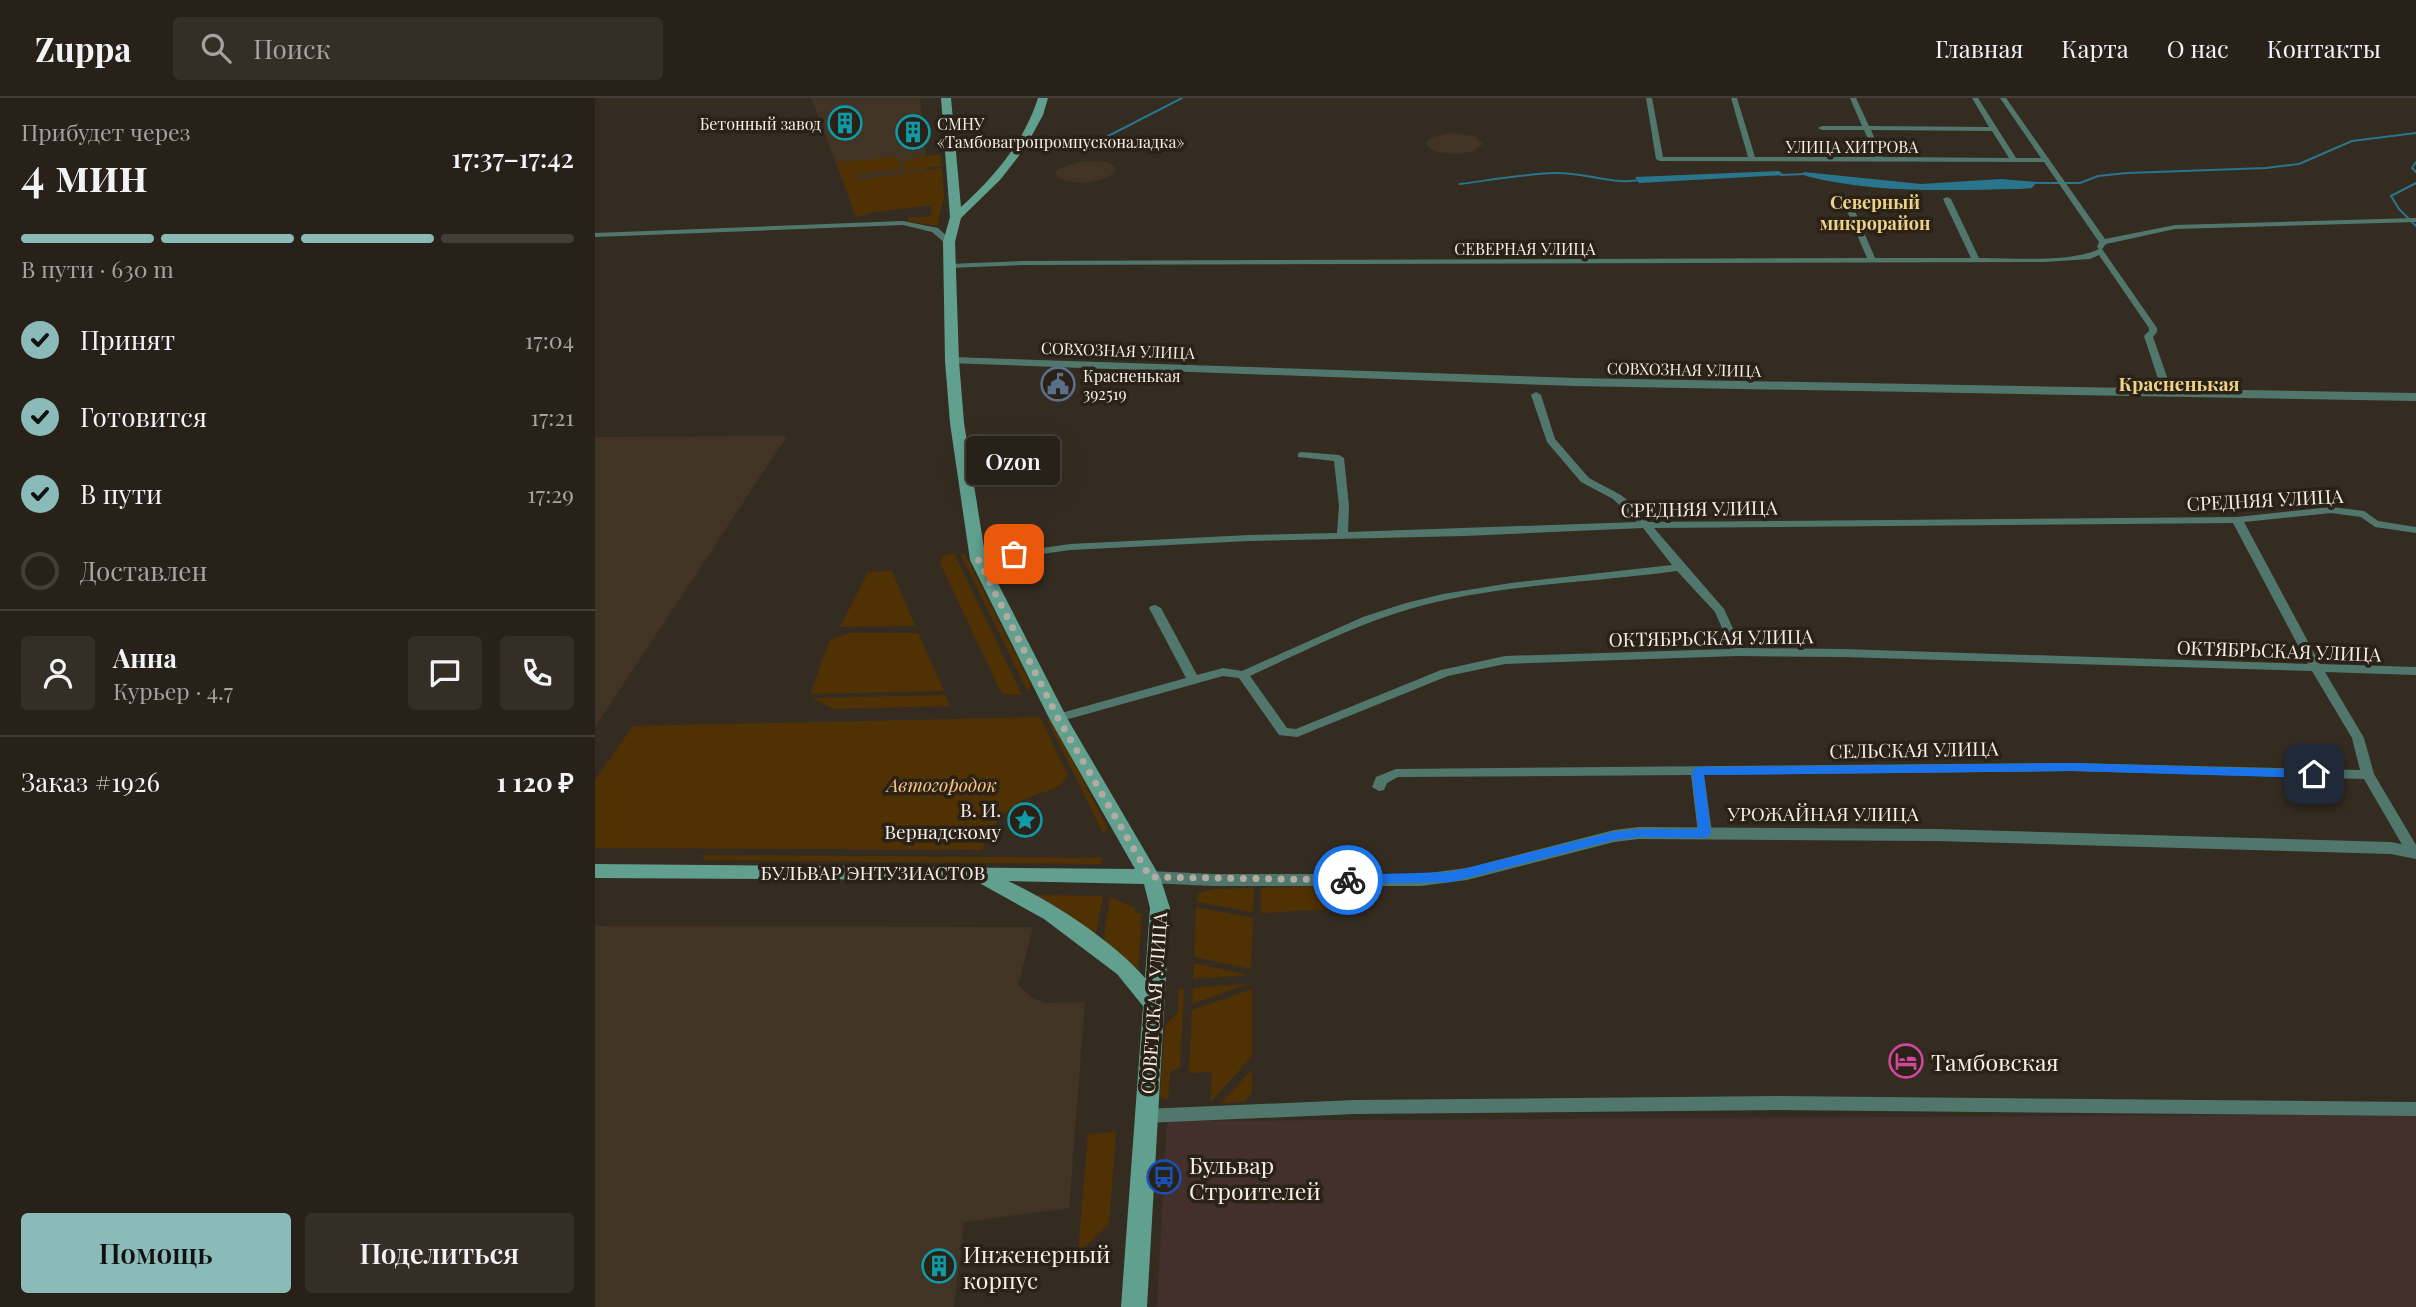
<!DOCTYPE html>
<html lang="ru">
<meta charset="utf-8">
<style>
body{margin:0;font-family:"Playfair Display",serif;background:#342e26;color:#f1f3f6;height:100vh;display:flex;flex-direction:column;font-size:26px;white-space:nowrap}
*{box-sizing:border-box;margin:0}
p{font-size:23px;color:#a5a3a2}
.icon{flex:none;width:38px;height:38px;fill:none;stroke:currentColor;stroke-width:2;stroke-linecap:round;stroke-linejoin:round}
.map{position:relative;flex:1;overflow:hidden}
.panel{display:flex;flex-direction:column;background:#282119;width:595px}
.panel>*{flex:none}
.pin{position:absolute;display:grid;place-items:center;width:60px;height:60px;color:#fff;margin:-30px;border-radius:14px;box-shadow:0 4px 10px #0006}
.courier{position:absolute;display:grid;place-items:center;width:70px;height:70px;margin:-35px;border:5px solid #1a73e8;border-radius:50%;background:#fff;color:#222;box-shadow:0 2px 9px #0007}
.bubble{position:absolute;height:49px;border-radius:7px;background:#282119;box-shadow:0 7px 28px #0002,0 0 0 2px #443e38;font-size:23px;font-weight:600;line-height:49px;text-align:center}
.headline em{font-style:normal;font-weight:600}
.headline div{display:flex;flex-direction:column-reverse}
.headline{display:flex;align-items:center;justify-content:space-between;height:119px;padding:0 21px}
h1{font-size:46px;font-weight:600;line-height:52px}
.bar{display:grid;grid-template-columns:repeat(4,1fr);gap:10px 7px;align-content:center;height:84px;padding:0 21px}
.bar i{height:9px;border-radius:5px;background:#443e38}
.bar .active{background:#8bbbb9}
.bar p{grid-column:span 4}
.line{display:flex;align-items:center;gap:18px;padding:0 21px;border-top:2px solid #443e38}
.line div{flex:1}
.round{display:grid;place-items:center;flex:none;width:74px;height:74px;border-radius:7px;background:#342e26}
ol{padding:0 21px;list-style:none}
li{display:flex;align-items:center;gap:21px;height:77px}
li p{margin-inline-start:auto}
li .icon{padding:7px;border-radius:50%;background:#8bbbb9;color:#111;stroke-width:4}
li:last-child{color:#a5a3a2}
li i{width:38px;height:38px;border:4px solid #443e38;border-radius:50%}
.primary-button{display:flex;gap:14px;margin-top:auto;padding:14px 21px}
.primary-button a{flex:1;height:80px;border-radius:7px;background:#8bbbb9;color:#111;font-size:28px;font-weight:600;line-height:80px;text-align:center}
.primary-button a+a{background:#342e26;color:#f1f3f6}
header{display:flex;align-items:center;gap:42px;box-sizing:border-box;height:98px;padding:0 35px;background:#282119;border-bottom:2px solid #443e38}
header strong{font-size:33px}
nav{display:flex;gap:38px;margin-inline-start:auto;font-size:24px}
.search{width:490px;height:63px;background:#342e26;display:flex;align-items:center;gap:18px;box-sizing:border-box;padding:0 24px;border-radius:7px;color:#a5a3a2;font-size:26px}
main{display:flex;flex:1;min-height:0}
.map>svg:first-child{display:block}
.commercial{fill:#432f2c}
.built{fill:#423424}
.green{fill:#503104}
.water{fill:#28758d}
.lines{fill:none;stroke-linecap:round;stroke-linejoin:round}
.stream{stroke:#28758d;stroke-width:2}
.minor{fill:#51776c;fill-rule:evenodd}
.tertiary{fill:#51776c;fill-rule:evenodd}
.secondary{fill:#61a08f;fill-rule:evenodd}
.route{fill:#1a73e8}
.done{stroke:#b2aba2;stroke-width:7;stroke-dasharray:0 12.6}
.labels{text-anchor:middle;dominant-baseline:central;stroke-width:7;stroke-linejoin:round;paint-order:stroke}
.far-poi-label{font-size:16px;fill:#f5efe8;stroke:#2b2217;text-anchor:start}
.far-street-label{font-size:16px;fill:#f5efe8;stroke:#2b2217}
.far-neighbourhood-label{font-size:18px;font-weight:bold;fill:#eed387;stroke:#2b2217}
.far-quarter-label{font-size:19px;font-weight:bold;fill:#eed387;stroke:#2b2217}
.street-label{font-size:19px;fill:#f5efe8;stroke:#2b2217}
.park-label{font-size:19px;font-style:italic;fill:#fdc481;stroke:#2b2217}
.poi-label{font-size:19px;fill:#f5efe8;stroke:#2b2217;text-anchor:end}
.near-poi-label{font-size:23px;fill:#f5efe8;stroke:#2b2217;text-anchor:start}
</style>
<header>
<strong>Zuppa</strong>
<div class="search"><svg class="icon" aria-label="search" viewBox="0 0 24 24"><circle cx="10" cy="10" r="6"/><path d="M15 15l6 6"/></svg>Поиск</div>
<nav><a>Главная</a><a>Карта</a><a>О нас</a><a>Контакты</a></nav>
</header>
<main>
<section class="panel">
<div class="headline"><div><h1>4 мин</h1><p>Прибудет через</p></div><em>17:37–17:42</em></div>
<div class="bar"><i class="active"></i><i class="active"></i><i class="active"></i><i></i><p>В пути · 630 m</p></div>
<ol>
<li><svg class="icon" aria-label="check" viewBox="0 0 24 24"><path d="M5 12l5 5 9-10"/></svg>Принят<p>17:04</p></li>
<li><svg class="icon" aria-label="check" viewBox="0 0 24 24"><path d="M5 12l5 5 9-10"/></svg>Готовится<p>17:21</p></li>
<li><svg class="icon" aria-label="check" viewBox="0 0 24 24"><path d="M5 12l5 5 9-10"/></svg>В пути<p>17:29</p></li>
<li><i></i>Доставлен</li>
</ol>
<div class="line" style="height:126px"><a class="round"><svg class="icon" aria-label="person" viewBox="0 0 24 24"><circle cx="12" cy="8" r="4"/><path d="M4 21q1-7 8-7t8 7"/></svg></a><div><b>Анна</b><p>Курьер · 4.7</p></div><a class="round"><svg class="icon" aria-label="chat" viewBox="0 0 24 24"><path d="M4 5h16v11H9l-5 4z"/></svg></a><a class="round"><svg class="icon" aria-label="phone" viewBox="0 0 24 24"><path d="M5 4h4l2 5-3 2q2 4 5 5l2-3 5 2v4C11 20 4 13 5 4z"/></svg></a></div>
<div class="line" style="height:91px"><div>Заказ #1926</div><b>1 120 ₽</b></div>
<div class="primary-button"><a>Помощь</a><a>Поделиться</a></div>
</section>
<div class="map">
<svg width="1821" height="1209" viewBox="0 0 1821 1209">
<rect width="100%" height="100%" fill="#352c21"/>
<path class="commercial" d="M1821,1016V1209H562L572,1023Z"/>
<path class="built" d="M216,0H325L332,72L255,102Z
M858,35L880,38L888,46L879,53L861,56L841,54L832,48L831,44L838,39Z
M488,63L513,64L520,69L521,73L512,80L492,85L472,83L462,79L461,74L465,70Z
M192,338L0,629V339Z
M0,828L438,829L423,887L439,901L450,905L490,904L474,1110L369,1124L359,1209H0Z"/>
<path class="green" d="M345,56L347,68L309,73L308,62Z
M301,58L306,71L262,76V82L347,70L349,99L342,128L313,123L314,119H335L337,107L280,114L261,119L242,67L247,64Z
M359,455L427,597L408,596L403,588L345,465L348,458Z
M365,455L371,458L436,587L433,594Z
M297,473L320,528L245,529L273,474Z
M255,535H323L349,593L215,596L235,542Z
M350,597L355,608L239,611L217,600Z
M445,619L473,678C463,691 455,692 440,697C414,707 395,725 387,752L0,750V682L38,628Z
M452,621L458,623L513,731L508,735Z
M106,757L508,760L506,766L110,762Z
M724,788L737,811L666,815V790Z
M659,790L658,814L602,804L604,795L619,791Z
M441,797L508,798L500,838Z
M515,799L540,810V815L547,816L543,871L508,846Z
M601,809L658,820L656,871L599,859Z
M599,865L654,877L598,881Z
M653,886L597,906L598,890Z
M584,891H589L585,969L575,974L573,1002L565,998L570,927L583,914Z
M657,891V958L615,1005L617,974L594,975L597,912Z
M657,972V995L649,1004L626,1005Z
M521,1034L514,1126L483,1155L493,1036Z"/>
<path class="water" d="M1184,73L1189,77L1044,85L1040,79Z
M1209,74L1326,86L1406,81L1442,84L1437,90L1426,91C1355,92 1281,96 1211,78L1207,76Z"/>
<g class="lines">
<path class="stream" d="M486,52L587,0
M1821,64L1817,70L1821,74
M1186,77L1210,76
M1437,85H1485L1503,78L1532,75L1671,70L1704,66L1757,43L1821,35
M1821,85L1796,98L1804,111L1821,128
M865,86C896,82 928,76 959,75C990,74 1014,87 1046,82"/>
<path class="minor" d="M1051,0H1057L1068,59H1153L1136,0H1142L1160,59H1281L1269,32H1227L1223,30L1227,28H1267L1255,0H1261L1274,28L1394,29L1377,0H1383L1421,60H1446L1405,0H1411L1510,141L1580,127L1821,120V124L1580,131L1511,146L1507,151L1562,230V234L1558,239L1578,296L1573,299L1568,296L1549,238L1554,233V230L1504,157L1495,161L1449,164L427,167L354,170L350,168L354,166L427,163L1272,160L1246,99L1250,97L1254,99L1280,160H1376L1348,101L1352,99L1356,101L1384,160C1418,160 1475,165 1504,151L1502,149L1504,144L1449,64L1065,63L1061,61ZM1276,32L1397,33L1414,60L1288,59Z
M308,123L343,130L358,144L351,146L337,134L308,127L0,139V135Z
M941,294L946,297L960,341L994,380L1026,397L1043,411L1053,424L1642,419L1736,409L1769,413L1783,423L1821,429V435L1780,429L1766,419L1736,415L1649,424L1725,566L1821,569V577L1730,574L1769,640L1779,676L1821,747V758L1813,757L1769,681L1477,673L1109,677L1117,735L1115,738H1105L1103,735L1096,677L803,679L792,685L789,692L784,693L777,689L781,679L801,671L1477,665L1765,672L1757,640L1717,573L1248,559L1143,558L910,566L853,578L702,639L684,637L644,580L628,578L463,624L457,620L459,617L591,580L554,510L556,508L560,507L566,510L602,577L628,570L647,573L768,519L811,505L848,496L916,485L1077,467L1048,430L869,438L654,443L475,452L383,465L378,462L383,459L475,446L654,437L742,435L744,408L739,363L703,359V355L707,354L744,357L749,360L754,408L753,434L1042,424L1018,401L986,384L952,344L936,297ZM1638,425L1713,566L1248,551L1147,550L1129,511L1059,430ZM1082,473L1120,514L1136,551L910,558L846,572L701,631L692,630L655,578C708,554 761,526 818,510C903,486 994,485 1082,473Z
M1183,998L1821,1004V1018L1183,1012L760,1016L550,1025L544,1023L542,1018L544,1013L550,1011L760,1002Z"/>
<path class="tertiary" d="M357,259L980,280L1821,295V303L980,288L353,265L351,263Z
M1044,729L1341,731L1796,744L1821,749V761L1796,756L1341,743L1044,741L1019,744L872,782L826,788H618L555,785L549,784L546,779L549,774L555,773L618,776H826L872,770L1019,732Z"/>
<path class="secondary" d="M346,0H356L366,109C400,78 429,44 443,0H453L448,17L430,50L405,82L366,120L360,144L364,263L369,325L391,462L472,620L565,779L575,810L552,1209H526L548,908L522,876L449,821L379,782L0,780V766L540,771L454,620L375,462L355,325L350,263L348,144L355,119ZM413,783L549,786L555,810L550,880C519,844 457,803 413,783Z"/>
</g>
<path class="route" d="M1477,665L1719,672L1725,676L1719,680L1477,673L1109,677L1116,736L1110,740L1044,739L1019,742L856,784L753,786L746,782L753,777L856,774L1019,734L1044,731H1103L1097,673L1102,669Z"/>
<g class="lines">
<path class="done" d="M419,456L383,461L463,620L555,779L753,782"/>
</g>
<defs>
<symbol id="building-ring" viewBox="-11 -11 22 22"><circle r="9.5" fill="#2b2217" stroke="#0f9aa8" stroke-width="1.5"/><path d="M-4-6H4V6H1V3H-1V6H-4ZM-2.5-4.3h1.7v1.8h-1.7ZM.8-4.3h1.7v1.8H.8ZM-2.5-1h1.7V.8h-1.7ZM.8-1h1.7V.8H.8Z" fill="#0f9aa8"/></symbol>
<symbol id="civic-ring" viewBox="-11 -11 22 22"><circle r="9.5" fill="#2b2217" stroke="#5c6f8a" stroke-width="1.5"/><path d="M-.6-6.5H3V-4.5H.6V-3L4-1V1h2V6H-6V1h2V-1L-.6-3ZM-1.2 2.5V6h2.4V2.5Z" fill="#5c6f8a"/></symbol>
<symbol id="sight-ring" viewBox="-11 -11 22 22"><circle r="9.5" fill="#2b2217" stroke="#0f9aa8" stroke-width="1.5"/><path d="M0-6L1.8-2.2L6-1.7L2.9 1.2L3.7 5.4L0 3.3L-3.7 5.4L-2.9 1.2L-6-1.7L-1.8-2.2Z" fill="#0f9aa8"/></symbol>
<symbol id="hotel-ring" viewBox="-11 -11 22 22"><circle r="9.5" fill="#2b2217" stroke="#d1479c" stroke-width="1.5"/><path d="M-6-4.5h1.5V1H6V5H4.5V3h-9V5H-6ZM-4 0a1.8 1.8 0 1 1 3.6 0ZM.5 0V-2.5h3Q6-2.5 6 0Z" fill="#d1479c"/></symbol>
<symbol id="bus-ring" viewBox="-11 -11 22 22"><circle r="9.5" fill="#2b2217" stroke="#1a4fb4" stroke-width="1.5"/><path d="M-5-6H5V4H4V6H2V4H-2V6H-4V4H-5ZM-3.5-4V0h7V-4ZM-3.5 1.2v1.5H-2V1.2ZM2 1.2v1.5H3.5V1.2Z" fill="#1a4fb4"/></symbol>
</defs>
<g fill-rule="evenodd">
<use href="#building-ring" x="231" y="6" width="38" height="38"/>
<use href="#building-ring" x="299" y="15" width="38" height="38"/>
<use href="#civic-ring" x="444" y="267" width="38" height="38"/>
<use href="#sight-ring" x="411" y="703" width="38" height="38"/>
<use href="#hotel-ring" x="1292" y="944" width="38" height="38"/>
<use href="#bus-ring" x="550" y="1060" width="38" height="38"/>
<use href="#building-ring" x="325" y="1149" width="38" height="38"/>
</g>
<g class="labels">
<g class="far-poi-label">
<text x="226" y="25" text-anchor="end">Бетонный завод</text>
<text x="342" y="25">СМНУ<tspan x="342" dy="18">«Тамбовагропромпусконаладка»</tspan></text>
<text x="488" y="277">Красненькая<tspan x="488" dy="18">392519</tspan></text>
</g>
<g class="far-street-label">
<text x="1257" y="48">УЛИЦА ХИТРОВА</text>
<text x="930" y="150">СЕВЕРНАЯ УЛИЦА</text>
<text transform="translate(523 252) rotate(2)">СОВХОЗНАЯ УЛИЦА</text>
<text transform="translate(1089 271) rotate(1)">СОВХОЗНАЯ УЛИЦА</text>
</g>
<g class="far-neighbourhood-label">
<text x="1280" y="104">Северный<tspan x="1280" dy="21">микрорайон</tspan></text>
</g>
<g class="far-quarter-label">
<text x="1584" y="285">Красненькая</text>
</g>
<g class="street-label">
<text transform="translate(1670 401) rotate(-3)">СРЕДНЯЯ УЛИЦА</text>
<text transform="translate(1104 410) rotate(-1)">СРЕДНЯЯ УЛИЦА</text>
<text transform="translate(1116 539) rotate(-1)">ОКТЯБРЬСКАЯ УЛИЦА</text>
<text transform="translate(1684 552) rotate(2)">ОКТЯБРЬСКАЯ УЛИЦА</text>
<text transform="translate(1319 651) rotate(-1)">СЕЛЬСКАЯ УЛИЦА</text>
<text x="1228" y="715">УРОЖАЙНАЯ УЛИЦА</text>
<text x="278" y="774">БУЛЬВАР ЭНТУЗИАСТОВ</text>
<text transform="translate(558 905) rotate(-86)">СОВЕТСКАЯ УЛИЦА</text>
</g>
<g class="park-label">
<text x="347" y="686">Автогородок</text>
</g>
<g class="poi-label">
<text x="406" y="711">В. И.<tspan x="406" dy="22">Вернадскому</tspan></text>
</g>
<g class="near-poi-label">
<text x="1336" y="963">Тамбовская</text>
<text x="594" y="1066">Бульвар<tspan x="594" dy="26">Строителей</tspan></text>
<text x="368" y="1155">Инженерный<tspan x="368" dy="26">корпус</tspan></text>
</g>
</g>
</svg>
<div class="pin" style="left:419px;top:456px;background:#ea580c"><svg class="icon" aria-label="bag" viewBox="0 0 24 24"><path d="M5 8h14l-1 12H6zM9 8a3 3 0 0 1 6 0"/></svg></div>
<div class="pin" style="left:1719px;top:676px;background:#1f2937"><svg class="icon" aria-label="home" viewBox="0 0 24 24"><path d="M3 11l9-7 9 7M6 9v11h12V9"/></svg></div>
<div class="courier" style="left:753px;top:782px"><svg class="icon" aria-label="bike" viewBox="0 0 24 24"><circle cx="6" cy="16" r="4"/><circle cx="18" cy="16" r="4"/><path d="M6 16l4-8h5l3 8M10 8l3 8H6M13 5h3"/></svg></div>
<div class="bubble" style="left:371px;top:338px;width:94px">Ozon</div>
</div>
</main>
